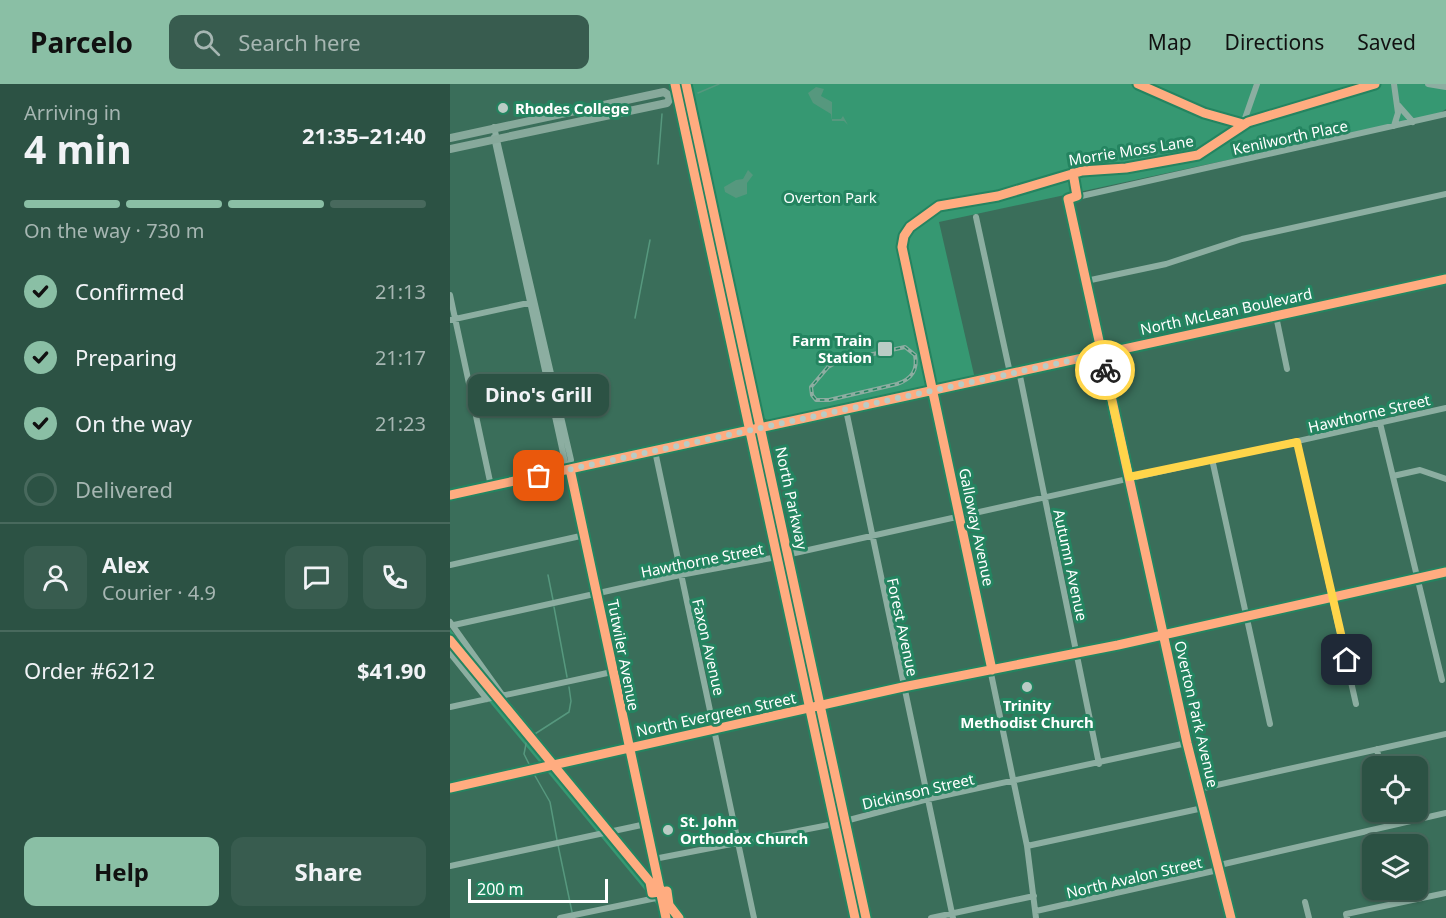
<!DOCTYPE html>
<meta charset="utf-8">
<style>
body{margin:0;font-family:"Noto Sans",sans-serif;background:#385c4f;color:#f1f3f6;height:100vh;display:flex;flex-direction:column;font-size:22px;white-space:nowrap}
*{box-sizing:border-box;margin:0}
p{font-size:20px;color:#a6b6b2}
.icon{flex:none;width:33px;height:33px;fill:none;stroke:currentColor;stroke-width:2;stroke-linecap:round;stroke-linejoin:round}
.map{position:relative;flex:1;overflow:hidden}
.sheet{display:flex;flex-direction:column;background:#2c5244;width:450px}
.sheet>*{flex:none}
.buttons{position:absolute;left:912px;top:672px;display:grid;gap:12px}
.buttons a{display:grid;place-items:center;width:66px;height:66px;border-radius:12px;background:#2c5244;box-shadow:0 2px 4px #0004,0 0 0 2px #48695d;font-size:30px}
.scale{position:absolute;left:18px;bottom:15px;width:140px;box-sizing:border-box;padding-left:6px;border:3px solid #fff;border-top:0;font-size:16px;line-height:21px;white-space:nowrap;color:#fff;-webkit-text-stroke:4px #248460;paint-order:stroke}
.pin{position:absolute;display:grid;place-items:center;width:51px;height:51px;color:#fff;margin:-26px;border-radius:12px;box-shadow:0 3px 9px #0006}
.courier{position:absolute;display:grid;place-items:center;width:60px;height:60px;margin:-30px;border:4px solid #ffd54a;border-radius:50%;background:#fff;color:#222;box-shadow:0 2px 8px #0007}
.bubble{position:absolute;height:42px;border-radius:12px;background:#2c5244;box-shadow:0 2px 4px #0004,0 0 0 2px #48695d;font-size:20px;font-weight:700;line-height:42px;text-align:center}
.head em{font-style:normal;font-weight:700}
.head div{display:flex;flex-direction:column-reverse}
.head{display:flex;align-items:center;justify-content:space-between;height:102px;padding:0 24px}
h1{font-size:39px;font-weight:700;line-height:45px}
.bar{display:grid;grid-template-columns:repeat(4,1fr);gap:9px 6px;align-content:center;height:72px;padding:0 24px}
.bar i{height:8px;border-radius:4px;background:#48695d}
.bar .current{background:#8abfa5}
.bar p{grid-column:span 4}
.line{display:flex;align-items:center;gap:15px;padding:0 24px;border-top:2px solid #48695d}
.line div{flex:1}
.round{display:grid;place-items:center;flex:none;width:63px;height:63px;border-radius:12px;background:#385c4f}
ol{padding:0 24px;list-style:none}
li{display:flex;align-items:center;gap:18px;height:66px}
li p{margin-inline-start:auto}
li .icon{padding:6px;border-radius:50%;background:#8abfa5;color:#111;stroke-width:4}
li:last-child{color:#a6b6b2}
li i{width:33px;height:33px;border:3px solid #48695d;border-radius:50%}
.cta{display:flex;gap:12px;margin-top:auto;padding:12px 24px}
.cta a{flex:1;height:69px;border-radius:12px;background:#8abfa5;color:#111;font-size:24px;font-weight:700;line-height:69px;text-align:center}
.cta a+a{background:#385c4f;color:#f1f3f6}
header{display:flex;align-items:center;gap:36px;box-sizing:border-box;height:84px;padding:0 30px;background:#8abfa5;color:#111}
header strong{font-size:28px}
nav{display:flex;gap:33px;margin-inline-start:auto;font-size:21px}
.search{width:420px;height:54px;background:#385c4f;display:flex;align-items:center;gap:15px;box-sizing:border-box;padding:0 21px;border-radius:12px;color:#a6b6b2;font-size:22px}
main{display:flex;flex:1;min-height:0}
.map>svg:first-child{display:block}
.green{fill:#369872}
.water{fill:#56987e}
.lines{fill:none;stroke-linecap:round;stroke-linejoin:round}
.stream{stroke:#56987e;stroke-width:1.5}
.minor{stroke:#8caea1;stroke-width:6}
.tertiary{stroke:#8caea1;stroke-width:7}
.secondary{stroke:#87a99b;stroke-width:8}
.primary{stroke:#8bab9f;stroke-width:9}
.rail-casing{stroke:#8dada1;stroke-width:4}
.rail{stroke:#248460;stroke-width:1.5;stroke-dasharray:4.5;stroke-linecap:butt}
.cycleway-casing{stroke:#248460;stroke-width:13}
.cycleway{stroke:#ffac80;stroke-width:9}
.done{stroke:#baccc5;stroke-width:6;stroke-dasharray:0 10.8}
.route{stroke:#ffd54a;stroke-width:8}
.poi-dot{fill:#baccc5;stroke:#248460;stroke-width:2}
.labels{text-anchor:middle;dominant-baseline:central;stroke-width:6;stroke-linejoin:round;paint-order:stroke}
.poi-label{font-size:15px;font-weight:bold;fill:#fff;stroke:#248460;text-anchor:start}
.street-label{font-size:15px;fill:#fff;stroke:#248460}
.park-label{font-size:15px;fill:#f8fefc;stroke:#248460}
</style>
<header>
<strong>Parcelo</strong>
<div class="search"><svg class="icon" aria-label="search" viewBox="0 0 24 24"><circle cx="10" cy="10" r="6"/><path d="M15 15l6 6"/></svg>Search here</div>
<nav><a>Map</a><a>Directions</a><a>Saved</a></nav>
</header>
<main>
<section class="sheet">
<div class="head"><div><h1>4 min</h1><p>Arriving in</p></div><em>21:35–21:40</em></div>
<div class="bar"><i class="current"></i><i class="current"></i><i class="current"></i><i></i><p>On the way · 730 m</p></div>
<ol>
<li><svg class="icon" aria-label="check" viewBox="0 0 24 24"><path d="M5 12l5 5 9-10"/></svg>Confirmed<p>21:13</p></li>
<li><svg class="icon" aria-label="check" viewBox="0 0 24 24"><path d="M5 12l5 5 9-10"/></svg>Preparing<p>21:17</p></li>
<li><svg class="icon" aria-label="check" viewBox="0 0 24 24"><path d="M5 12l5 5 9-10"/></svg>On the way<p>21:23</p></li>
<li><i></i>Delivered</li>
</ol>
<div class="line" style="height:108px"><a class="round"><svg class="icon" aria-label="person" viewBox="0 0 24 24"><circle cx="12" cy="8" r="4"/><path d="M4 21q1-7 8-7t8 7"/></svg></a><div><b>Alex</b><p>Courier · 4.9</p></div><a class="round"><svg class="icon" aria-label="chat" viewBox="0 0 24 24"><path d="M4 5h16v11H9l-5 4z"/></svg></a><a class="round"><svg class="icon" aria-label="phone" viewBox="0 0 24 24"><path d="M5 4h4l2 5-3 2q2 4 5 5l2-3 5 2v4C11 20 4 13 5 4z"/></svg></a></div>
<div class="line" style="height:78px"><div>Order #6212</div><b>$41.90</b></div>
<div class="cta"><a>Help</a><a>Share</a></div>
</section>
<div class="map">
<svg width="996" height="834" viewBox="0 0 996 834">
<rect width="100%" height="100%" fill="#3a6e5a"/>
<path class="green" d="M242,0H996V25L990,29L955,38L489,138L525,295L320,338L314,334Z
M235,21L241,44L305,338L294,304Z
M0,545L236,834H218L0,570Z"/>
<path class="water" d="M366,3L374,5L371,12L382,18V35H391L393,32L398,41L394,37H382L381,30L363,19L358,9Z
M298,86L303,91L297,99V110L286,114L275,108L274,103L286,96L293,95Z"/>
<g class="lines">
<path class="stream" d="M248,9L269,0
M208,80L212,30
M185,234L200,156
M98,491L103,516
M104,523L117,593
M80,682L74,670L77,655L119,628L121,617L119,603
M84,690L100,718L107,756
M108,761L122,828"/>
<path class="minor" d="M688,0L754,29L793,40
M978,0L996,3
M948,21L963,38
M793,40L807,0
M944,42L948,29L944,0
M44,43L121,376L120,385L216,834
M44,53L115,378L120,385
M526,133L560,289
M636,197L716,180L792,155L996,110
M0,211L41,402
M826,232L837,285
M0,236L83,218
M651,270L618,115L996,30
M569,287L649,680
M396,326L503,834
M930,339L992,596
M847,358L906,620
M205,367L304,834
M762,375L820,640
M943,392L970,386L996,395
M0,481L135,451
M0,538L53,612
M4,541L230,491L327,473L996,324
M0,569L37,615
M0,623L162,588
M927,665L930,682
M749,705L996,650
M940,728L942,741
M577,762L753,724
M204,775L384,740L478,715L737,659
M0,782L196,740
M855,818L859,834
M586,827L768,786L774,780L996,729
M110,834L211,813
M481,834L584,812
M586,834L577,762L452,163L454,152L460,143L489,122L548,112L632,87L676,84L748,71L798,38L925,0
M897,834L896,830L996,809"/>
<path class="tertiary" d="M651,270L737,659L781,834
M0,704L453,603L668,561L996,488"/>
<path class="secondary" d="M0,54L214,8L221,13
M0,65L217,19L221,13L234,10
M0,411L996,195"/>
<path class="primary" d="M225,0L405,834
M236,0L416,834"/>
<defs>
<path id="rail" d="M394,274L378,283L361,303L362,311L366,316H379L447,300C462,295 468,286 465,271L455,263L414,272"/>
</defs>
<use href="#rail" class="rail-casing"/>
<use href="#rail" class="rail"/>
<defs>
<path id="cycleway" d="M225,0L405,834
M236,0L416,834
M688,0L754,29L793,40
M623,89L627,112L618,115L737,659L781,834
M120,385L216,834
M0,411L996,195
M0,556L200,798L202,809L217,807L219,821L229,834
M542,586L452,163L454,152L460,143L489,122L548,112L632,87L676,84L748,71L798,38L925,0
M0,704L453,603L668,561L996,488"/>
</defs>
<use href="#cycleway" class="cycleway-casing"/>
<use href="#cycleway" class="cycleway"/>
</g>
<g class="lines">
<path class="done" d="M89,392L651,270L655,286"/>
<path class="route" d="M655,286L679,393L847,358L897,576"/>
</g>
<g class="poi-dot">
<circle cx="53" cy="24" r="6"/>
<rect x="427" y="257" width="16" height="16" rx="3"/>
<circle cx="577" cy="603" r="6"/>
<circle cx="218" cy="746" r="6"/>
</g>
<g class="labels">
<g class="poi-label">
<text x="65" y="24">Rhodes College</text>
<text x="422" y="256" text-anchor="end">Farm Train<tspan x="422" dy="17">Station</tspan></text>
<text x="577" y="621" text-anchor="middle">Trinity<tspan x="577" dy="17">Methodist Church</tspan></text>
<text x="230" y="737">St. John<tspan x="230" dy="17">Orthodox Church</tspan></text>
</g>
<g class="street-label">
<text transform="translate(840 53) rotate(-12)">Kenilworth Place</text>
<text transform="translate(681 66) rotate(-9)">Morrie Moss Lane</text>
<text transform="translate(776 227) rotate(-12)">North McLean Boulevard</text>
<text transform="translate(919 329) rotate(-13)">Hawthorne Street</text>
<text transform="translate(342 414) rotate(78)">North Parkway</text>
<text transform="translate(527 443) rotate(78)">Galloway Avenue</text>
<text transform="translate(252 476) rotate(-11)">Hawthorne Street</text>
<text transform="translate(621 481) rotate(78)">Autumn Avenue</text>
<text transform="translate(453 543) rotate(78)">Forest Avenue</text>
<text transform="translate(259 563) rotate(77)">Faxon Avenue</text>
<text transform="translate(174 571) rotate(79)">Tutwiler Avenue</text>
<text transform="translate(266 630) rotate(-12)">North Evergreen Street</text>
<text transform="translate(747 630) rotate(77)">Overton Park Avenue</text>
<text transform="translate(468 707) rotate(-13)">Dickinson Street</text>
<text transform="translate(684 793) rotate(-13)">North Avalon Street</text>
</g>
<g class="park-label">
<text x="380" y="113">Overton Park</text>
</g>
</g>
</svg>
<div class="buttons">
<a><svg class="icon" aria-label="locate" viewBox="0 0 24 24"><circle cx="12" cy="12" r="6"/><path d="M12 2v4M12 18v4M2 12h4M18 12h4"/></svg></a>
<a><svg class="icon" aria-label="layers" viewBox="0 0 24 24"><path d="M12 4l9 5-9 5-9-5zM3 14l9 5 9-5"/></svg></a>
</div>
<div class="scale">200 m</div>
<div class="pin" style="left:89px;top:392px;background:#ea580c"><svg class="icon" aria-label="bag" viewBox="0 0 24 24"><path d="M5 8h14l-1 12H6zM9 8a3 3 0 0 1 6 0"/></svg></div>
<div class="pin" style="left:897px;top:576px;background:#1f2937"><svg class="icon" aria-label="home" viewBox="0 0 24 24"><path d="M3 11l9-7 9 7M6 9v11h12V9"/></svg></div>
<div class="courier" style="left:655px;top:286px"><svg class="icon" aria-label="bike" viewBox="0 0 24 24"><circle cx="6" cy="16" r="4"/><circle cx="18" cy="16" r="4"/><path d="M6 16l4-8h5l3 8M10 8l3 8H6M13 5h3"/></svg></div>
<div class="bubble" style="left:18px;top:290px;width:141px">Dino's Grill</div>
</div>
</main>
